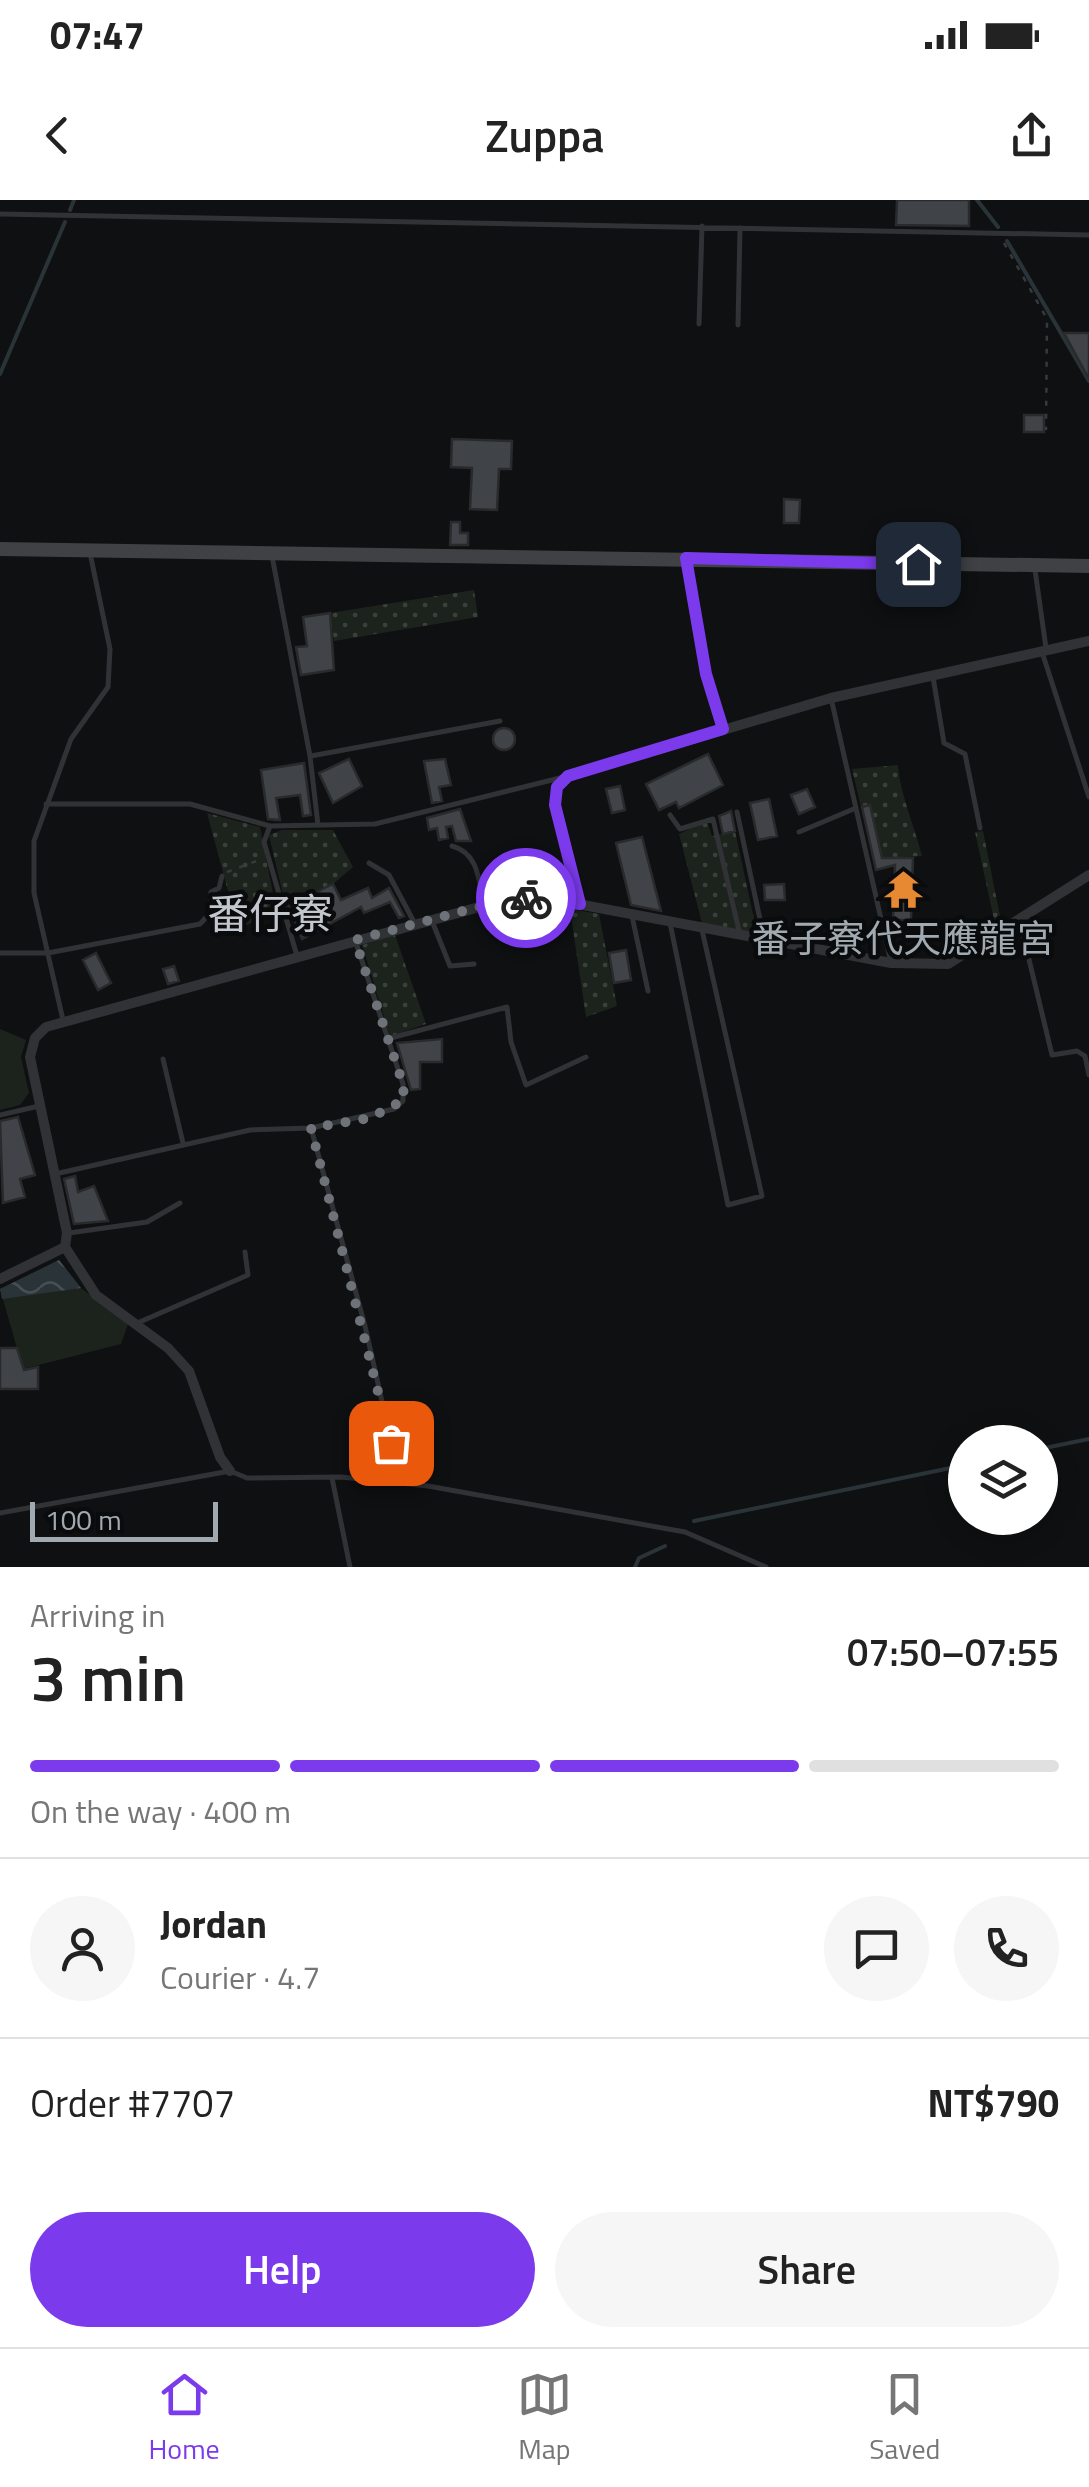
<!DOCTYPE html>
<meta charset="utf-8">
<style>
body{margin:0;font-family:"Titillium Web","Noto Sans TC",sans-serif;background:#f6f6f6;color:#222;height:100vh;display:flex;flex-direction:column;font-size:38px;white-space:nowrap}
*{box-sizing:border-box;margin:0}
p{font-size:32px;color:#767676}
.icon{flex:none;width:55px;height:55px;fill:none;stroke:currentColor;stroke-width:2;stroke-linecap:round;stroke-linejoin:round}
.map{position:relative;height:1367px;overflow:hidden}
.drawer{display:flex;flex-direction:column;background:#fff;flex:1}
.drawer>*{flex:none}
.fabs{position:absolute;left:948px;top:1225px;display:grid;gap:20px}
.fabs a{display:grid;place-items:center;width:110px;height:110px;border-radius:50%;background:#fff;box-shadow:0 5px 25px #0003;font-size:50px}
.scale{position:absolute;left:30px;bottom:25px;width:188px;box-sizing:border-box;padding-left:10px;border:5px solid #a1a9b1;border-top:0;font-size:28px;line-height:35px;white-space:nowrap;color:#a1a9b1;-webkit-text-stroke:8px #0a0b0c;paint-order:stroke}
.pin{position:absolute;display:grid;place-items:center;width:85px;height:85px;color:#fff;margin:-42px;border-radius:20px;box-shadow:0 5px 15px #0006}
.courier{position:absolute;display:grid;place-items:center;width:100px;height:100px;margin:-50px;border:8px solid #7c3aed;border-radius:50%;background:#fff;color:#222;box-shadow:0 2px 12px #0007}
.overview em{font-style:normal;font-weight:600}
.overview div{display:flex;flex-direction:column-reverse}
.overview{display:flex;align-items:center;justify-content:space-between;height:170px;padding:0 30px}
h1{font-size:65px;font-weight:600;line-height:75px}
.bar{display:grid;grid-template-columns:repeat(4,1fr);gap:15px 10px;align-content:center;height:120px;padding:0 30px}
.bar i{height:12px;border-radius:8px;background:#e0e0e0}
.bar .selected{background:#7c3aed}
.bar p{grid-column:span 4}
.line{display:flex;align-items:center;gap:25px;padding:0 30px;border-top:2px solid #e0e0e0}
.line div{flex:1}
.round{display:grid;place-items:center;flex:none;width:105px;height:105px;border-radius:52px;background:#f6f6f6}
.button{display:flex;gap:20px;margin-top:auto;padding:20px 30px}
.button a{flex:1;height:115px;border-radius:60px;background:#7c3aed;color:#fff;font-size:40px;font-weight:600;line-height:115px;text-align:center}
.button a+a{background:#f6f6f6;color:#222}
.status{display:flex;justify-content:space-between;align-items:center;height:70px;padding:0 50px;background:#fff;direction:ltr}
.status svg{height:28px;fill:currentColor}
header{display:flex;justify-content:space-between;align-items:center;height:130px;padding:0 30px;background:#fff;font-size:45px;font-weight:600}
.tabs{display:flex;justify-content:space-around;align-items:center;height:140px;border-top:2px solid #e0e0e0;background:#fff;font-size:28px;color:#767676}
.tabs a{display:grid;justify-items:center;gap:5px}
.tabs .selected{color:#7c3aed}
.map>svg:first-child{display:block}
.grass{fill:url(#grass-dots)}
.park{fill:#1c231c}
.water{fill:url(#water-waves)}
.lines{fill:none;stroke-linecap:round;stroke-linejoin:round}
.stream{stroke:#2a3438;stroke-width:4}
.building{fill:#404347;stroke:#292a2c;stroke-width:2.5}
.path{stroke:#37393c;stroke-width:2.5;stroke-dasharray:5 8;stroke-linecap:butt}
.lane{stroke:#313235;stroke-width:5}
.street{stroke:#313235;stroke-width:10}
.secondary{stroke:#3f4145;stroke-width:14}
.done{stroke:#6e7379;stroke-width:10;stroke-dasharray:0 18}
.route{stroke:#7c3aed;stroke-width:12}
.labels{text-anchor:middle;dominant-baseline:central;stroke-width:9;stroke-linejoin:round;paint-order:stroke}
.poi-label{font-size:38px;fill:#a1a9b1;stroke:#0a0b0c}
.quarter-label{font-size:42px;fill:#c2c7cd;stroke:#0a0b0c}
</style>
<div class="status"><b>07:47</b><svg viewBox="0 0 49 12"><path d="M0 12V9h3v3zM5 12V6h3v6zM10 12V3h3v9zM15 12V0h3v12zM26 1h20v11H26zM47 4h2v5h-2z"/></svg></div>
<header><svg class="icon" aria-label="back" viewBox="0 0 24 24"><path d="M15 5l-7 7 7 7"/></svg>Zuppa<svg class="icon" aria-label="share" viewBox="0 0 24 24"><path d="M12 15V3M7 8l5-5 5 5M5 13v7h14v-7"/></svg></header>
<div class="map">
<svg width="1089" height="1367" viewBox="0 0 1089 1367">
<defs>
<pattern id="grass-dots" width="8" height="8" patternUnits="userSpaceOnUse" patternTransform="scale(2.5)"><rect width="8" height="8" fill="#1c231c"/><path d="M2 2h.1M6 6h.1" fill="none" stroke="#3a403b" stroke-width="1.8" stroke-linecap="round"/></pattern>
<pattern id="water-waves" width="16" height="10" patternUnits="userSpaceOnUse" patternTransform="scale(2.5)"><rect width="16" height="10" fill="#2a3438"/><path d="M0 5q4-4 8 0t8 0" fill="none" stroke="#464f52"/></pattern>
</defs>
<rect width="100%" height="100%" fill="#0f1011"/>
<path class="grass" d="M474,390L478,417L334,441L330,413Z
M898,565C899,590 915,628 922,656L882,658L870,606L861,607L852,569Z
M207,613L260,627L277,714L246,725L228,691Z
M707,621L712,636L735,631L757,733L702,723L679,634Z
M333,630L353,667L333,684L286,708L269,635L282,630Z
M983,631L1001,721L995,724L975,632Z
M570,709L599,714L617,806L586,817Z
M395,735L426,824L390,836L362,745Z"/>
<path class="park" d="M0,829L26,840L21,857L29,893L20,905L0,910Z
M59,1060L81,1088L128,1124L121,1144L23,1169L0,1089Z"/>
<path class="water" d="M59,1060L81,1088L2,1099L0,1089Z"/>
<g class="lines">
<path class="stream" d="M977,0L998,27
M70,10L74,0
M1007,41L1089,181
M0,174L65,22
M1040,1249L1089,1239
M694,1321L965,1265
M635,1367L639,1358L665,1346"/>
</g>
<path class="building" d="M897,0H969V26L896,25Z
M1064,133H1089V179Z
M1024,215H1044V232H1024Z
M452,239L512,241L511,269H499L497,310L470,309L472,268L451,267Z
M784,299L800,300L799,323H784Z
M451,322H460V333H468V345H450Z
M330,413L334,470L301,475L296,447L307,446L303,417Z
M493 539a11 11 0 1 1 22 0a11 11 0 1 1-22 0Z
M708,554L723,585L679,608L676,602L659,610L646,584Z
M349,559L362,586L333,603L319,573Z
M445,559L451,585L439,587L442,601L432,603L424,561Z
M304,563L311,615L303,616L300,595L276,598L280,620L268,619L261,570Z
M620,586L625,610L612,613L606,589Z
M807,589L815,607L799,614L791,595Z
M769,599L777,636L758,640L750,603Z
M870,605L882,658H913L911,720H893L895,665L876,670L862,607Z
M460,609L471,641H456L452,626L446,627L448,638L439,640L437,628L429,630L427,618Z
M731,611L735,631L723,634L719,616Z
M642,637L661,711L631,705L616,643Z
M333,684L341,700L368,688L372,698L389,688L404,716L399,718L390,702L364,713L361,707L302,739L289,706Z
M784,684L785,700H765L764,685Z
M626,750L631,780L614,783L609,753Z
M96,753L111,783L98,790L83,760Z
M174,766L179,781L168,784L163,769Z
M442,839V862H420V889L411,890L397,843Z
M18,917L35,975L20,979L25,997L3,1003L0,921Z
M75,976L78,992L94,986L108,1021L74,1024L64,979Z
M0,1148H17L24,1170L38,1167V1189H0Z"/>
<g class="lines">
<path class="path" d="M1004,43L1047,119L1046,230
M227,672L262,659"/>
<path class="lane" d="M0,14L1089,35
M699,124L702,26
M738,125L740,28
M272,356L310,556L318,625
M686,361L707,474L723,529
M1035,370L1046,448
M1042,452L1089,597
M933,477L944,543L965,554L980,628
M831,498L891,763
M311,556L500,521
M46,604H190L270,626L375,624L564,577
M737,612L764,738
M670,615L680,629L713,619L740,735
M270,626L264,642L297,756
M799,632L856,608
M452,646C479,653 479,682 484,705
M369,663L389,675L414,722
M632,716L648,791
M432,721L450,766L474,764
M1020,722L1052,855L1077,851L1085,856L1089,875
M670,723L728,1005L762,996L702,730
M0,753H48L200,724L211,712V692L219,688L222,676
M63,820L34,693V641L71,539L108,487L110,449L90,353
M387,839L507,807L511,842L526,885L586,857
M163,859L183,943
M0,915L39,906
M311,928L365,1126L400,1281
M55,974L250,930L311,928L394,909L403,901V884L356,743
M69,1033L147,1022L180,1003
M135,1124L248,1075L245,1052
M332,1278L350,1367
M0,1313L230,1271L247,1278L341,1277L428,1286L685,1332L766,1367"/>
<path class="street" d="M580,704L555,605L557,587L568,576L831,498L1089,441
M0,1079L65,1047
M230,1271L220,1257L189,1171L168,1148L96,1095L65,1047L67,1033L30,857L35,838L46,827L512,698H546L891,763L948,764L1089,675"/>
<path class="secondary" d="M0,349L1089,366"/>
</g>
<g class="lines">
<path class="done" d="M391,1243L311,928L370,918L404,900L403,884L355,740L512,698H526"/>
<path class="route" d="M526,698L580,704L555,605L557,587L568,576L723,529L706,474L686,358L918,364"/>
</g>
<defs>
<symbol id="temple-bare" viewBox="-9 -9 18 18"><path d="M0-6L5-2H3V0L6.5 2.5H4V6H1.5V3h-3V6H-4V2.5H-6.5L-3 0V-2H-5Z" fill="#e68932" stroke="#0a0b0c" stroke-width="2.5" paint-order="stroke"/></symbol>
</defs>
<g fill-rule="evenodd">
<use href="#temple-bare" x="876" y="662" width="55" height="55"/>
</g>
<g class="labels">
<g class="poi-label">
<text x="903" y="738">番子寮代天應龍宮</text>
</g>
<g class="quarter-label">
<text x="270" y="713">番仔寮</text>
</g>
</g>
</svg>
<div class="fabs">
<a><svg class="icon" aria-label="layers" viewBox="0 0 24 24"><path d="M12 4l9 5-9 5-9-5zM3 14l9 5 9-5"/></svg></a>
</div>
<div class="scale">100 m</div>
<div class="pin" style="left:391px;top:1243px;background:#ea580c"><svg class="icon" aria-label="bag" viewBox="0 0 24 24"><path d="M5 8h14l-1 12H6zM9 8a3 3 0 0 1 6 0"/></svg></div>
<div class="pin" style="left:918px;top:364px;background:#1f2937"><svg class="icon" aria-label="home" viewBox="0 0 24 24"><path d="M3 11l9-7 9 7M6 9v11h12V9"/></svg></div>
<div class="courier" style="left:526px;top:698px"><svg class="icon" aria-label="bike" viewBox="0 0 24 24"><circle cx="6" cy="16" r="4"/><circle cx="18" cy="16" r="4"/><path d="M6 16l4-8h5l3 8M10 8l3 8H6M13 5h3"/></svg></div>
</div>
<section class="drawer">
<div class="overview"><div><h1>3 min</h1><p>Arriving in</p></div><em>07:50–07:55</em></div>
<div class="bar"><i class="selected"></i><i class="selected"></i><i class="selected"></i><i></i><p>On the way · 400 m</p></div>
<div class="line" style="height:180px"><a class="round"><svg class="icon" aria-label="person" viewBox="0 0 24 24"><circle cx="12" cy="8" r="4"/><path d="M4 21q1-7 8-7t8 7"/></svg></a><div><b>Jordan</b><p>Courier · 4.7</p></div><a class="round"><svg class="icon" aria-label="chat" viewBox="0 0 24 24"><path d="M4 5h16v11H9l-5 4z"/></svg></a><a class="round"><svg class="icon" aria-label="phone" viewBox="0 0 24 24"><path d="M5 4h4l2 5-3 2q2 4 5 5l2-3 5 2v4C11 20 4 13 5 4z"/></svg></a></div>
<div class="line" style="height:130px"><div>Order #7707</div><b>NT$790</b></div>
<div class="button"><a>Help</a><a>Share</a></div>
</section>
<nav class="tabs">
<a class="selected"><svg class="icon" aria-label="home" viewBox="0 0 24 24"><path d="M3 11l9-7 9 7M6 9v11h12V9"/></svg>Home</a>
<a><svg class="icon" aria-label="map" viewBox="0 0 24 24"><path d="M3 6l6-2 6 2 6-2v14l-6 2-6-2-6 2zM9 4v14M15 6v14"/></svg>Map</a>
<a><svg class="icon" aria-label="saved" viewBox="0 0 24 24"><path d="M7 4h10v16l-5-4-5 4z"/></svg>Saved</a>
</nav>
